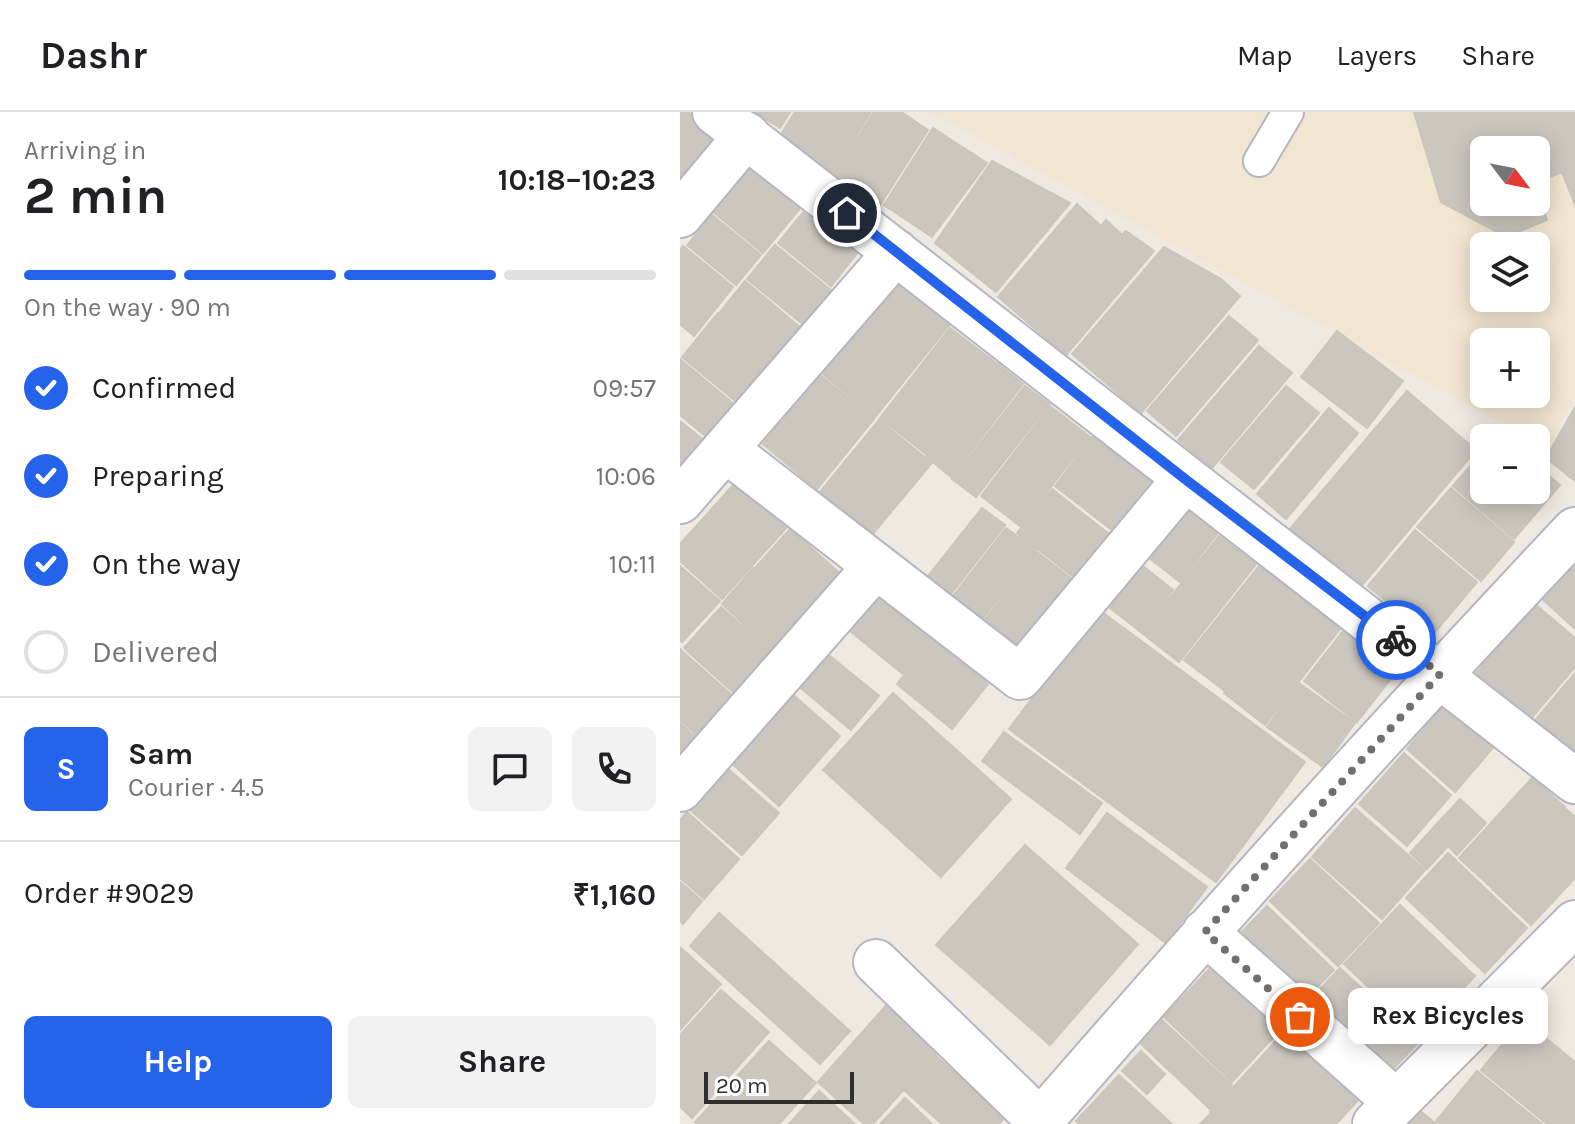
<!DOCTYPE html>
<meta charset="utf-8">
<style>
body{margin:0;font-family:Karla,sans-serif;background:#f2f2f2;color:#202124;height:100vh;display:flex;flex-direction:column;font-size:30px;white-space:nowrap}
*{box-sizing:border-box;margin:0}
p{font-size:26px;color:#757577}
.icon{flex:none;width:44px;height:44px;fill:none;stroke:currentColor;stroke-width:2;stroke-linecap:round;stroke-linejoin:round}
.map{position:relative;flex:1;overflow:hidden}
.details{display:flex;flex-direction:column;background:#fff;width:680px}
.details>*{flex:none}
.needle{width:52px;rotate:122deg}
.buttons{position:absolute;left:790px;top:24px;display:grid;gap:16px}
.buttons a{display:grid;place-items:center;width:80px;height:80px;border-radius:12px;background:#fff;box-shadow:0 4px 20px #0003;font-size:40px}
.scale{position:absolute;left:24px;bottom:20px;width:150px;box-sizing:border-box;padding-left:8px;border:4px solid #2e2e2e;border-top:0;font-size:22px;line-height:28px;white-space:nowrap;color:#2e2e2e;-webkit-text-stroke:6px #fff;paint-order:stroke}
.pin{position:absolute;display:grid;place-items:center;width:68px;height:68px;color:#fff;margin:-34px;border:4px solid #fff;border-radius:50%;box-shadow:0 2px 8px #0007}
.courier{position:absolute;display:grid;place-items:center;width:80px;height:80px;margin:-40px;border:6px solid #2563eb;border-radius:50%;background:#fff;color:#222;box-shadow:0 2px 10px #0007}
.bubble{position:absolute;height:56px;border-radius:12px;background:#fff;box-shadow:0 4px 20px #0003;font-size:26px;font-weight:700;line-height:56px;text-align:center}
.head em{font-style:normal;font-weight:700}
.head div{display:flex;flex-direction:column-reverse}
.head{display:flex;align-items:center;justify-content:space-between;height:136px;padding:0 24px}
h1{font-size:52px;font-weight:700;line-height:60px}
.bar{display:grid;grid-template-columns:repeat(4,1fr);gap:12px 8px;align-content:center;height:96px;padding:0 24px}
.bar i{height:10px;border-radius:6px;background:#e0e0e0}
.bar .on{background:#2563eb}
.bar p{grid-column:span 4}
.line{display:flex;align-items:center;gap:20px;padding:0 24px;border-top:2px solid #e0e0e0}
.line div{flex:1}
.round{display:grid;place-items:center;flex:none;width:84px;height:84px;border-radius:12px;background:#f2f2f2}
ol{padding:0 24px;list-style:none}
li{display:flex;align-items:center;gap:24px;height:88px}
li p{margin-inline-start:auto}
li .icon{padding:8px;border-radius:50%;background:#2563eb;color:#fff;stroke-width:4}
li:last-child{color:#757577}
li i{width:44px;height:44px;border:4px solid #e0e0e0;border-radius:50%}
.button{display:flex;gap:16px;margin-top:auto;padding:16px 24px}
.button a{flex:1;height:92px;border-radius:12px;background:#2563eb;color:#fff;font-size:32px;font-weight:700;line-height:92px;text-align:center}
.button a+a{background:#f2f2f2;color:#202124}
header{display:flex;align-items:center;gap:48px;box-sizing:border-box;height:112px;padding:0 40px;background:#fff;border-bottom:2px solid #e0e0e0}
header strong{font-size:38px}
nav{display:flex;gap:44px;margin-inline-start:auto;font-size:28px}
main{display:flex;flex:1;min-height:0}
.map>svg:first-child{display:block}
.education{fill:#f0e6d1;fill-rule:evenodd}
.building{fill:#cbc7bf;stroke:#cbc5ba;stroke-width:2}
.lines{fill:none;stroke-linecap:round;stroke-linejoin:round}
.service-casing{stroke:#b4b7c1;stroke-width:34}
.minor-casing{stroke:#b4b7c1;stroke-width:48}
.service{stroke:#fff;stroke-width:30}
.minor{stroke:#fff;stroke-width:44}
.done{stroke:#726f6d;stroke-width:8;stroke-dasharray:0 14.4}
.route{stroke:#2563eb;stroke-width:10}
</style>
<header>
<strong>Dashr</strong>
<nav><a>Map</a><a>Layers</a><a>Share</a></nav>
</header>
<main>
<section class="details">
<div class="head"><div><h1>2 min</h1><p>Arriving in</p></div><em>10:18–10:23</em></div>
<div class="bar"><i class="on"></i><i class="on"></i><i class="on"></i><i></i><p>On the way · 90 m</p></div>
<ol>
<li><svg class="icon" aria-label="check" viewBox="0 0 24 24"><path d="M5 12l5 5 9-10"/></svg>Confirmed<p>09:57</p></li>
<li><svg class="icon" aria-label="check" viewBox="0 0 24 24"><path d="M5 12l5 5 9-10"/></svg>Preparing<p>10:06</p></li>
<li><svg class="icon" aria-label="check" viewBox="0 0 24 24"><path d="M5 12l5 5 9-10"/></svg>On the way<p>10:11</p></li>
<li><i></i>Delivered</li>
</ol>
<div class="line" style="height:144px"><b class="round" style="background:#2563eb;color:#fff">S</b><div><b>Sam</b><p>Courier · 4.5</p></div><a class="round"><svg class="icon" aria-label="chat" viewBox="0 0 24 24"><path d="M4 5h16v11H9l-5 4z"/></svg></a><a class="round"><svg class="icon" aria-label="phone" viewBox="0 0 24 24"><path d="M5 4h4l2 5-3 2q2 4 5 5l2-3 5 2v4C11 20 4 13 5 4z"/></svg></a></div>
<div class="line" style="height:104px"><div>Order #9029</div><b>₹1,160</b></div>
<div class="button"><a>Help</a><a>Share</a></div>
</section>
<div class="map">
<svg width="895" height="1012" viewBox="0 0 895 1012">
<rect width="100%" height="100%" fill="#efe9e1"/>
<path class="education" d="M250,0H895V286L868,336L856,329V326H850ZM804,38H856V90H804ZM804,134H856V186H804ZM804,230H856V282H804Z"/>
<path class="building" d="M0,0H8L44,29L0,76Z
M74,0H110L100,16Z
M115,0H191L152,62L98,27Z
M194,0H221L248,18L200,93L153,64Z
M734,0H895V93L882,60L856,70V38H804V90H856V78L867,108L826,125L761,90Z
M253,16L307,51L252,125L204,93Z
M312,49L390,91L316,180L255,131Z
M70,50L123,93L83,141L31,98Z
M397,92L421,114L426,108L442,123L446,119L474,139L386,243L318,185Z
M125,98L178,140L151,174L98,131Z
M32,103L81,143L56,173L7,133Z
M95,133L152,179L124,213L67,167Z
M3,134L53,175L14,224L0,212V138Z
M484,135L541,167L560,184L461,301L392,242Z
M65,169L121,216L97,247L40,200Z
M219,169L271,211L195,305L143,262Z
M38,201L95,247L58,291L2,245Z
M549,204L578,228L496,324L467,299Z
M270,216L316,251L246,342L200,306Z
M657,219L723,269L687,316L621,265Z
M579,234L612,261L532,356L498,328Z
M0,247L56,294L29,327L0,303Z
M318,252L343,272L271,365L246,344Z
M139,262L194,307L137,377L83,332Z
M345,274L369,292L296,385L272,367Z
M606,274L639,301L574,377L541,350Z
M727,279L796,338L673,484L603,425Z
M370,294L410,325L340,414L301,384Z
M895,295V369L857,339H870Z
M649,296L678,321L606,407L577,382Z
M199,308L252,351L191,424L139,381Z
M0,309L26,330L0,361Z
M413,324L475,373L437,422L375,374Z
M804,338V378H856V353L880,373L834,427L773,374Z
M56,370L107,415L42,487L0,449V432Z
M771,376L834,430L801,469L737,415Z
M372,377L434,426L400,470L337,421Z
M496,390L537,422L500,470L459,438Z
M302,396L325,413L271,482L248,464Z
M326,416L356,438L299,511L270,488Z
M110,417L162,463L126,503L75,456Z
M735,418L797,470L750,526L688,474Z
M539,424L576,452L499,550L462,521Z
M357,440L397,471L342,543L302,511Z
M895,445V517L859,484Z
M454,447L493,478L461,520L421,489Z
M0,454L40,489L2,530L0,528Z
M579,454L617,484L544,578L504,548Z
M73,456L130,507L97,543L42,492Z
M197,475L254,522L223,562L164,514Z
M619,485L660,517L585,613L544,581Z
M855,492L895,526V555L848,610L794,564Z
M41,495L93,541L56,583L4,536Z
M418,497L625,650L536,770L329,617Z
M664,518L717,559L677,610L624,569Z
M253,527L308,572L272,617L217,572Z
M139,535L199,584L171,618L111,568Z
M1,538L55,586L20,626L0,608Z
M895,561V649L852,612Z
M619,571L675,611L643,655L587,615Z
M110,580L160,624L99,694L50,650Z
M213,581L331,687L261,765L143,658Z
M770,587L818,630L775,680L727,637Z
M0,611L15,625L0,641Z
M324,620L422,691L400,722L302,649Z
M724,641L771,683L727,734L679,692Z
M47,656L99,701L62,743L10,698Z
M852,666L885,695L811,775L779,746Z
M780,687L806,711L777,743L768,734L747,757L730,741Z
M675,696L745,758L702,807L632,745Z
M886,697L895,705V766L851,813L812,777Z
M7,700L59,747L24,787L0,766V708Z
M427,701L527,775L486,831L386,756Z
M345,733L458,832L370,933L256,833Z
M768,741L847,816L805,861L726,786Z
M630,747L699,811L658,854L590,789Z
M0,770L22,789L3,812L0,809Z
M720,793L795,864L739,923L664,852Z
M587,794L654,858L623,889L556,826Z
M39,801L170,919L140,952L10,834Z
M0,835L41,872L0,918Z
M535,851L603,915L552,970L484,905Z
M660,856L739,930L703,967L625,893Z
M41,878L89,920L12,1006L0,995V923Z
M211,888L263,934L193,1012H184L138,970Z
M843,907L895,950V1012H867L801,958Z
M482,908L552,973L530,997L461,932Z
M607,917L680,986L656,1012H543L530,1000Z
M89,929L136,971L99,1012H18L15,1010Z
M461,939L485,962L467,982L442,959Z
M256,944L324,1006L319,1012H262L225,979Z
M797,959L862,1012H760L756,1009Z
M439,963L492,1012H399L396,1009Z
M139,979L175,1012H109Z
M225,986L252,1012H200Z
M739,998L756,1012H727Z
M530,1002L540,1012H520Z"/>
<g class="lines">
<defs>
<path id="service" d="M579,49L608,0"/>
<path id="minor" d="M35,0L895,669
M0,103L67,23
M45,337L340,565L505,367
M0,389L216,140
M0,677L196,454
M525,820L716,990
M196,850L360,1009
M358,1012C533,810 712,612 895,418
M695,1012L895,811"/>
</defs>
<use href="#service" class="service-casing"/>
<use href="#minor" class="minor-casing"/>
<use href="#service" class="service"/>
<use href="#minor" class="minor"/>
</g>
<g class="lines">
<path class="done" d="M620,905L525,820L760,562L716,528"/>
<path class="route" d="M167,101L505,367L716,528"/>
</g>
</svg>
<div class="buttons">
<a><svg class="needle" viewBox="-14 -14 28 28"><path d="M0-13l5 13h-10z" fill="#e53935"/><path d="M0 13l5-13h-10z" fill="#757577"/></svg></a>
<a><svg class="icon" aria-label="layers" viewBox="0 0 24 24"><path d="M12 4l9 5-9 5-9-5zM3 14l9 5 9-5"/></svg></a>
<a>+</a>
<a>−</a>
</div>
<div class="scale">20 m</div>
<div class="pin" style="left:620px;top:905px;background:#ea580c"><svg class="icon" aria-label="bag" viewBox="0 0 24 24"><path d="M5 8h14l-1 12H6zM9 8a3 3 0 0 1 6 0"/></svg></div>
<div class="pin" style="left:167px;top:101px;background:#1f2937"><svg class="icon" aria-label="home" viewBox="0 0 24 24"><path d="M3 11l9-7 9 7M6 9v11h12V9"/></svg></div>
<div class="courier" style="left:716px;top:528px"><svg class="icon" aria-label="bike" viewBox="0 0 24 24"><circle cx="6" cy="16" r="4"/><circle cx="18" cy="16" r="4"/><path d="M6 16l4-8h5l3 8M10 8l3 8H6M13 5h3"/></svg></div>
<div class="bubble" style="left:668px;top:876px;width:200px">Rex Bicycles</div>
</div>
</main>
